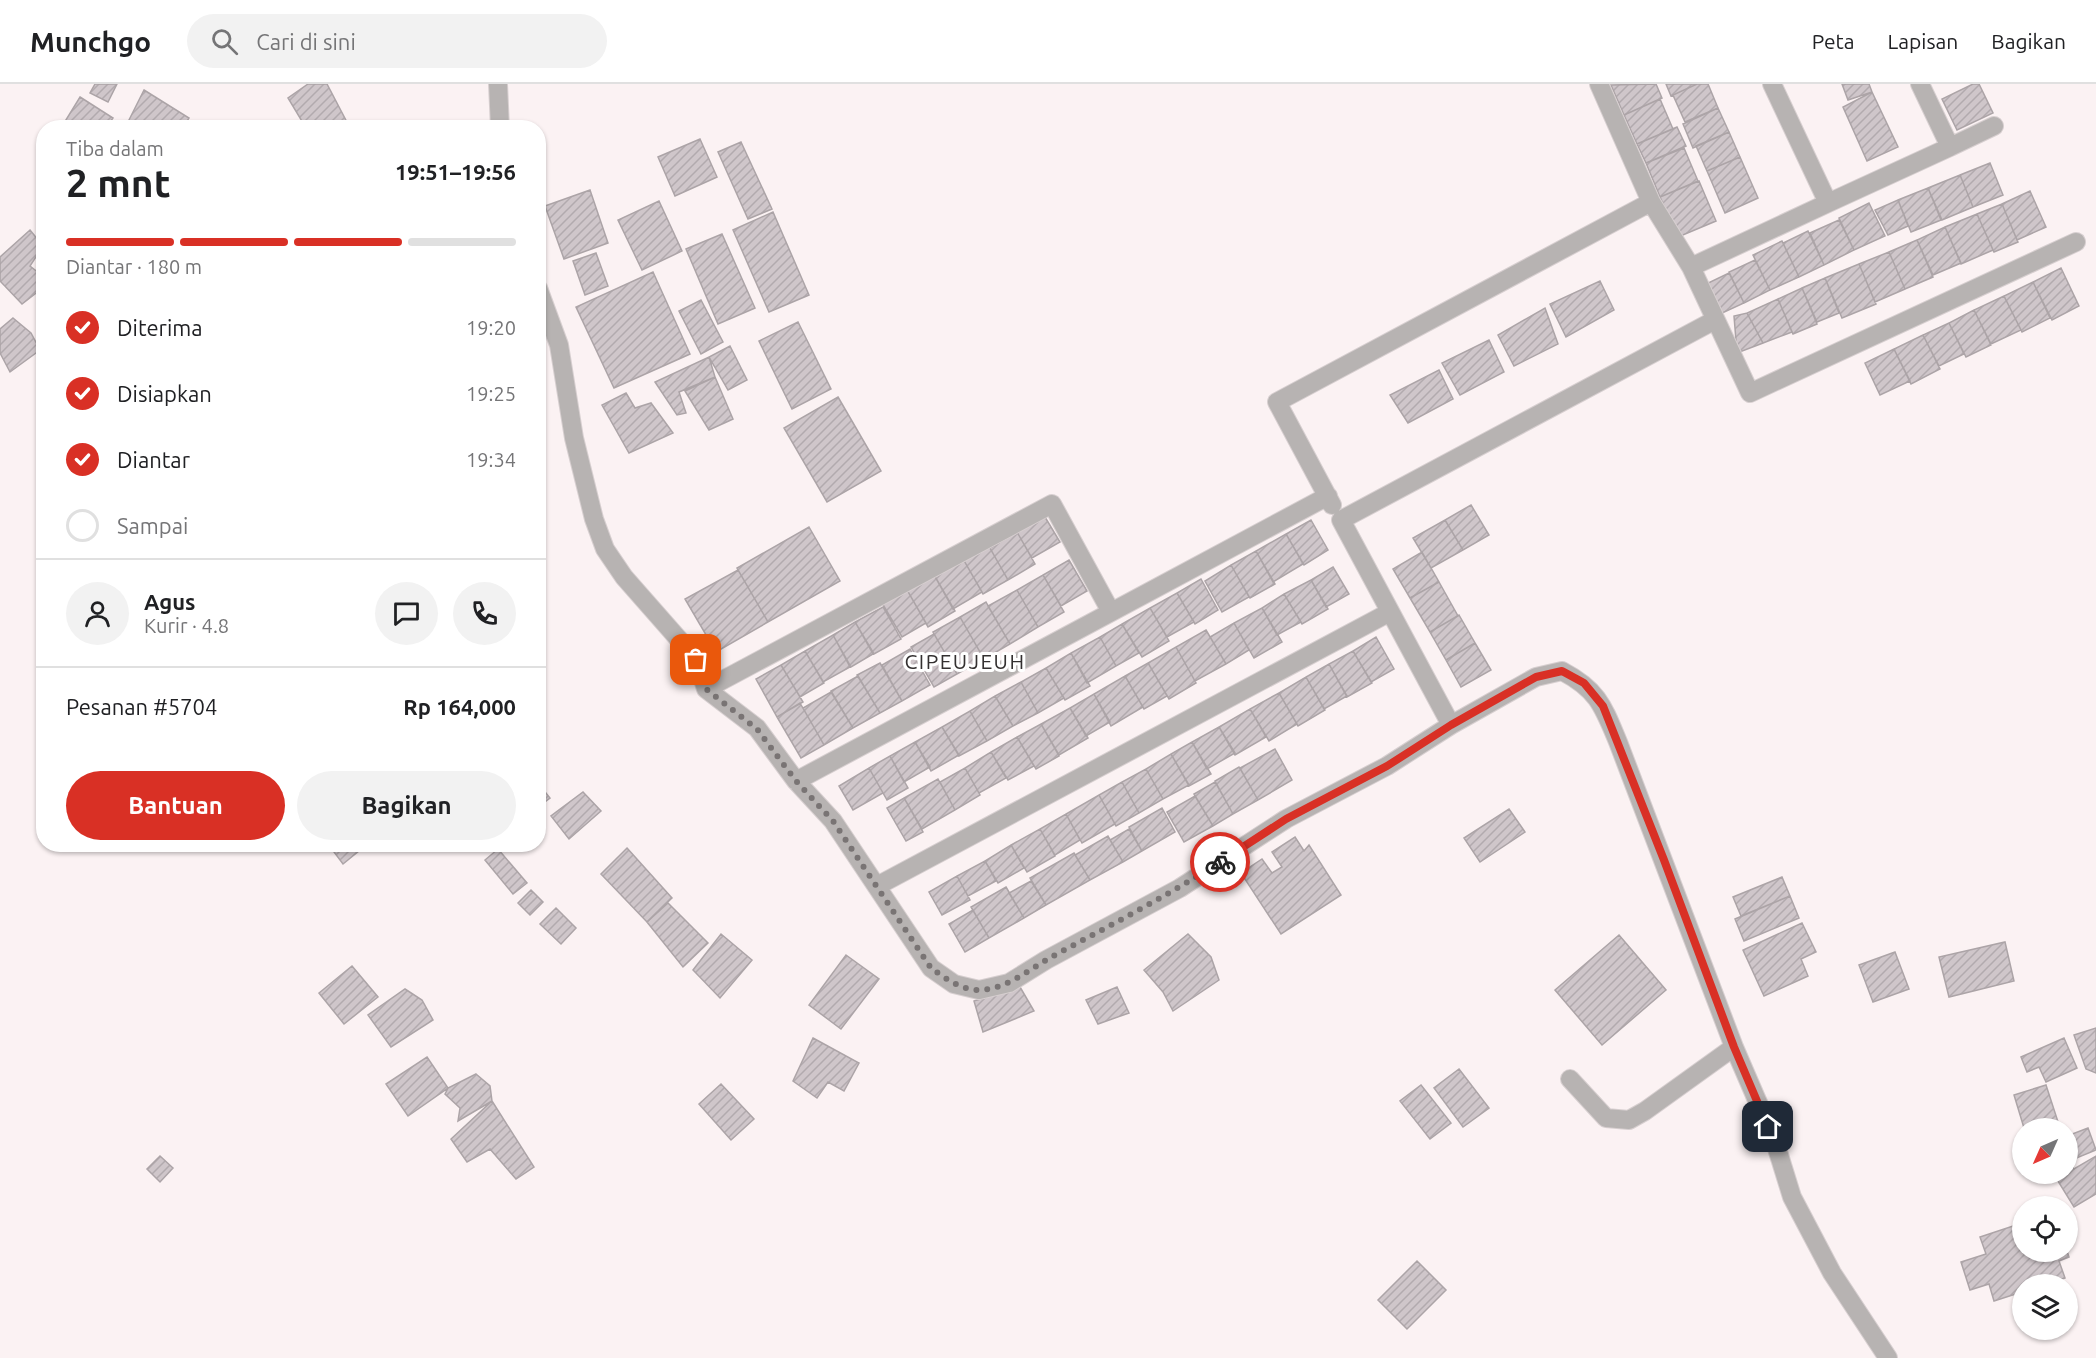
<!DOCTYPE html>
<html lang="id">
<meta charset="utf-8">
<style>
body{margin:0;font-family:Ubuntu,sans-serif;background:#f2f2f2;color:#202124;height:100vh;display:flex;flex-direction:column;font-size:22px;white-space:nowrap}
*{box-sizing:border-box;margin:0}
p{font-size:20px;color:#757577}
.icon{flex:none;width:33px;height:33px;fill:none;stroke:currentColor;stroke-width:2;stroke-linecap:round;stroke-linejoin:round}
.map{position:relative;flex:1;overflow:hidden}
.panel{position:absolute;left:36px;top:36px;width:510px;height:732px;display:flex;flex-direction:column;background:#fff;border-radius:24px;box-shadow:0 2px 4px #0004}
.panel>*{flex:none}
.needle{width:39px;rotate:225deg}
.controls{position:absolute;left:2012px;top:1034px;display:grid;gap:12px}
.controls a{display:grid;place-items:center;width:66px;height:66px;border-radius:50%;background:#fff;box-shadow:0 2px 4px #0004;font-size:30px}
.pin{position:absolute;display:grid;place-items:center;width:51px;height:51px;color:#fff;margin:-26px;border-radius:12px;box-shadow:0 3px 9px #0006}
.courier{position:absolute;display:grid;place-items:center;width:60px;height:60px;margin:-30px;border:4px solid #d93025;border-radius:50%;background:#fff;color:#222;box-shadow:0 2px 8px #0007}
.summary em{font-style:normal;font-weight:700}
.summary div{display:flex;flex-direction:column-reverse}
.summary{display:flex;align-items:center;justify-content:space-between;height:102px;padding:0 30px}
h1{font-size:39px;font-weight:700;line-height:45px}
.bar{display:grid;grid-template-columns:repeat(4,1fr);gap:9px 6px;align-content:center;height:72px;padding:0 30px}
.bar i{height:8px;border-radius:4px;background:#e0e0e0}
.bar .current{background:#d93025}
.bar p{grid-column:span 4}
.line{display:flex;align-items:center;gap:15px;padding:0 30px;border-top:2px solid #e0e0e0}
.line div{flex:1}
.round{display:grid;place-items:center;flex:none;width:63px;height:63px;border-radius:32px;background:#f2f2f2}
ol{padding:0 30px;list-style:none}
li{display:flex;align-items:center;gap:18px;height:66px}
li p{margin-inline-start:auto}
li .icon{padding:6px;border-radius:50%;background:#d93025;color:#fff;stroke-width:4}
li:last-child{color:#757577}
li i{width:33px;height:33px;border:3px solid #e0e0e0;border-radius:50%}
.button{display:flex;gap:12px;margin-top:auto;padding:12px 30px}
.button a{flex:1;height:69px;border-radius:36px;background:#d93025;color:#fff;font-size:24px;font-weight:700;line-height:69px;text-align:center}
.button a+a{background:#f2f2f2;color:#202124}
header{display:flex;align-items:center;gap:36px;box-sizing:border-box;height:84px;padding:0 30px;background:#fff;border-bottom:2px solid #e0e0e0}
header strong{font-size:28px}
nav{display:flex;gap:33px;margin-inline-start:auto;font-size:21px}
.search{width:420px;height:54px;background:#f2f2f2;display:flex;align-items:center;gap:15px;box-sizing:border-box;padding:0 21px;border-radius:33px;color:#757577;font-size:22px}
.map>svg:first-child{display:block}
.building{fill:url(#building-hatch);stroke:#aca4a7;stroke-width:1.5}
.lines{fill:none;stroke-linecap:round;stroke-linejoin:round}
.street-casing{stroke:#d7cfd0;stroke-width:20}
.street{stroke:#b7b3b2;stroke-width:18}
.done{stroke:#797474;stroke-width:6;stroke-dasharray:0 10.8}
.route{stroke:#d93025;stroke-width:8}
.labels{text-anchor:middle;dominant-baseline:central;stroke-width:6;stroke-linejoin:round;paint-order:stroke}
.quarter-label{font-size:21px;letter-spacing:1.5px;fill:#333030;stroke:#fff}
</style>
<header>
<strong>Munchgo</strong>
<div class="search"><svg class="icon" aria-label="search" viewBox="0 0 24 24"><circle cx="10" cy="10" r="6"/><path d="M15 15l6 6"/></svg>Cari di sini</div>
<nav><a>Peta</a><a>Lapisan</a><a>Bagikan</a></nav>
</header>
<div class="map">
<svg width="2096" height="1274" viewBox="0 0 2096 1274">
<defs>
<pattern id="building-hatch" width="6" height="6" patternUnits="userSpaceOnUse" patternTransform="scale(1.5)"><rect width="6" height="6" fill="#cfc6ca"/><path d="M-1 1l2-2M0 6l6-6M5 7l2-2" fill="none" stroke="#b2aaae"/></pattern>
</defs>
<rect width="100%" height="100%" fill="#fbf2f3"/>
<path class="building" d="M95,0H117L108,18L90,9Z
M308,0H327L350,44H306L288,14Z
M1656,0L1662,14L1624,31L1611,1Z
M1666,0H1697L1671,12Z
M1697,0H1708L1718,24L1685,38L1673,11Z
M1842,0H1869L1872,8L1848,16Z
M1973,0H1979L1993,29L1957,46L1942,15Z
M144,6L189,34L183,44H125Z
M1872,8L1898,63L1867,77L1843,23Z
M80,13L113,34L106,44H70L64,39Z
M1660,15L1673,45L1637,60L1624,31Z
M1718,24L1729,48L1693,64L1683,40Z
M1677,43L1686,62L1646,79L1637,60Z
M1729,48L1740,73L1707,87L1696,62Z
M700,55L717,93L675,112L658,73Z
M741,58L772,125L748,135L718,68Z
M1684,64L1698,97L1660,113L1646,79Z
M1740,73L1758,114L1725,129L1707,87Z
M1990,79L2003,111L1973,123L1960,91Z
M1960,91L1973,123L1942,136L1928,104Z
M1699,97L1716,137L1678,153L1660,113Z
M1928,104L1941,136L1911,148L1898,116Z
M590,106L608,159L564,175L545,122Z
M2030,107L2046,143L2017,156L2002,120Z
M1898,116L1908,142L1888,151L1875,126Z
M659,117L682,167L642,186L618,136Z
M1869,119L1885,152L1854,166L1839,134Z
M2002,120L2018,158L1994,168L1977,130Z
M773,128L809,211L769,228L733,146Z
M1977,130L1993,166L1961,180L1945,143Z
M1839,136L1854,166L1824,181L1810,149Z
M1945,143L1961,179L1933,191L1917,156Z
M30,146L43,162L30,182L44,193V203L22,220L0,197V173Z
M1808,147L1824,181L1799,193L1783,159Z
M722,150L755,224L718,240L686,165Z
M1917,156L1933,193L1905,205L1889,168Z
M1782,157L1799,193L1770,206L1753,171Z
M1889,168L1905,205L1875,218L1859,180Z
M596,169L608,202L585,211L573,177Z
M1755,176L1770,206L1744,219L1729,188Z
M1859,180L1876,220L1842,234L1825,194Z
M2061,184L2079,222L2052,236L2033,198Z
M653,188L690,270L614,304L576,223Z
M1729,189L1744,219L1720,230L1706,200Z
M1825,194L1839,229L1817,238L1802,204Z
M1600,197L1614,226L1566,253L1550,220Z
M2033,198L2050,234L2022,248L2004,212Z
M1802,204L1817,240L1793,250L1778,215Z
M2004,212L2021,246L1991,260L1974,226Z
M1778,215L1792,248L1763,259L1747,229Z
M701,216L723,258L701,270L679,227Z
M1545,224L1558,260L1514,282L1498,251Z
M1974,226L1991,261L1966,273L1949,239Z
M1747,229L1763,259L1737,269L1734,232Z
M13,234L31,249L40,266L10,288L0,269V245Z
M798,238L831,305L792,325L759,257Z
M1949,239L1964,270L1939,282L1923,251Z
M1923,251L1940,285L1911,300L1894,265Z
M1489,256L1504,288L1460,311L1442,279Z
M730,262L747,296L728,306L709,273Z
M1894,265L1910,297L1880,311L1865,279Z
M709,273L715,293L679,308L686,329L677,331L655,298Z
M1439,286L1453,315L1408,339L1390,311Z
M715,293L733,335L709,346L685,307Z
M626,309L635,324L651,319L673,349L629,369L602,321Z
M838,313L881,387L827,418L784,344Z
M1471,421L1489,451L1463,466L1445,436Z
M1045,433L1060,458L1032,474L1017,448Z
M1311,436L1328,466L1304,481L1286,450Z
M1445,436L1463,466L1431,484L1413,454Z
M809,443L840,497L768,538L737,484Z
M1017,448L1035,480L1008,496L990,464Z
M1286,450L1303,480L1273,498L1256,467Z
M987,459L1008,496L983,510L962,473Z
M1256,467L1275,500L1250,514L1231,481Z
M1422,468L1439,498L1410,514L1393,485Z
M962,473L982,508L953,525L933,489Z
M1069,476L1087,507L1061,522L1043,491Z
M1231,481L1249,513L1222,528L1205,497Z
M1333,483L1349,510L1326,523L1311,496Z
M738,486L768,538L716,568L685,515Z
M933,489L955,527L928,543L906,504Z
M1043,491L1064,528L1038,543L1017,506Z
M1201,495L1218,526L1195,540L1177,509Z
M1311,496L1328,525L1302,540L1284,510Z
M1439,498L1458,532L1430,548L1410,514Z
M906,504L926,539L902,553L882,519Z
M1017,506L1038,543L1010,560L988,522Z
M1177,509L1194,538L1167,553L1150,524Z
M1284,510L1301,538L1277,551L1262,524Z
M986,518L1010,560L984,575L960,533Z
M883,523L901,555L874,570L855,538Z
M1150,524L1169,557L1142,573L1122,540Z
M1262,524L1282,558L1254,574L1234,539Z
M1459,531L1475,559L1446,576L1430,548Z
M960,533L984,575L957,590L933,548Z
M855,538L873,570L851,583L833,551Z
M1234,539L1249,566L1226,580L1210,553Z
M1122,540L1139,569L1116,582L1100,553Z
M1206,546L1226,580L1195,597L1176,563Z
M934,550L957,590L934,603L911,563Z
M833,551L850,583L823,598L805,567Z
M1100,553L1116,582L1087,599L1071,569Z
M1376,553L1394,585L1371,598L1353,567Z
M1475,559L1491,586L1461,603L1446,576Z
M1176,563L1196,599L1169,615L1148,579Z
M910,565L930,601L902,617L882,581Z
M805,567L824,599L800,613L781,581Z
M1353,567L1372,599L1347,613L1329,580Z
M1071,569L1090,602L1065,616L1046,584Z
M880,579L902,617L880,629L857,591Z
M1148,579L1167,612L1144,625L1125,592Z
M1329,580L1347,612L1324,625L1306,593Z
M781,581L803,618L777,633L756,595Z
M1046,584L1064,614L1038,629L1021,598Z
M858,592L880,629L853,644L831,607Z
M1125,592L1143,623L1111,642L1094,610Z
M1306,593L1325,626L1298,642L1279,609Z
M1021,598L1038,629L1013,642L995,612Z
M831,608L853,644L824,661L803,624Z
M1279,609L1297,640L1269,657L1250,625Z
M1094,610L1110,638L1086,652L1070,624Z
M995,612L1013,642L987,657L970,627Z
M800,619L824,661L801,674L777,633Z
M1070,624L1088,654L1059,671L1041,640Z
M1250,625L1266,653L1235,671L1219,643Z
M970,627L987,657L959,672L942,643Z
M1041,640L1059,672L1036,685L1017,653Z
M942,643L959,671L931,687L915,658Z
M1219,643L1235,669L1207,685L1192,658Z
M1017,653L1034,682L1008,696L991,668Z
M915,658L930,683L904,698L890,672Z
M1192,658L1211,690L1189,702L1171,670Z
M1275,665L1292,696L1258,716L1240,684Z
M991,668L1006,694L979,709L965,684Z
M1171,670L1189,701L1163,715L1146,685Z
M890,672L908,704L887,716L869,684Z
M1239,683L1258,716L1233,730L1215,697Z
M869,684L883,709L853,726L839,702Z
M965,684L980,711L955,726L940,698Z
M1146,685L1163,715L1139,729L1122,698Z
M938,695L955,726L922,745L904,714Z
M1122,698L1139,729L1116,742L1099,711Z
M1215,698L1233,730L1213,742L1194,710Z
M538,699L550,714L538,723Z
M583,708L601,727L569,755L551,732Z
M1099,711L1115,740L1082,759L1066,730Z
M1195,712L1213,742L1184,758L1167,728Z
M904,714L923,748L906,757L887,724Z
M1162,724L1175,748L1142,767L1129,743Z
M1509,725L1525,748L1480,778L1464,754Z
M1066,730L1080,756L1055,771L1040,745Z
M1040,745L1055,772L1027,788L1011,761Z
M1129,745L1142,767L1123,778L1110,756Z
M1108,752L1123,778L1090,796L1075,771Z
M1295,753L1304,767L1309,761L1341,811L1281,850L1241,789L1262,775L1272,789L1282,783L1272,768Z
M328,760H364L365,762L343,780Z
M1011,761L1024,784L998,799L985,777Z
M627,764L672,814L647,838L601,790Z
M498,765L527,799L513,810L485,776Z
M1074,769L1090,796L1046,821L1030,794Z
M985,777L996,797L968,812L957,792Z
M957,792L970,816L942,831L929,808Z
M1782,793L1790,812L1741,832L1733,813Z
M1031,797L1046,821L1024,834L1009,809Z
M1006,803L1024,834L989,854L971,823Z
M531,806L543,818L530,831L518,819Z
M1790,812L1799,834L1744,857L1735,835Z
M668,819L708,859L683,883L647,838Z
M556,824L576,844L561,860L540,840Z
M973,826L989,854L965,868L949,840Z
M1802,839L1816,868L1801,875L1808,892L1764,912L1743,866Z
M721,850L752,876L720,914L693,886Z
M1188,850L1211,873L1219,896L1173,927L1163,908L1144,886Z
M1619,851L1666,906L1602,961L1555,906Z
M2005,858L2014,897L1949,913L1939,873Z
M1895,868L1909,905L1873,918L1859,881Z
M846,871L879,895L841,945L809,921Z
M352,882L378,913L344,940L319,909Z
M1020,903L1034,927L983,948L974,917Z
M1117,903L1129,929L1098,940L1086,916Z
M405,905L422,916L433,936L391,963L368,931Z
M2096,944V989L2086,985L2074,951Z
M813,954L859,979L844,1007L828,998L817,1014L793,997Z
M2064,954L2077,984L2046,998L2039,983L2027,988L2021,973Z
M427,973L448,1004L408,1032L386,1000Z
M1459,985L1489,1024L1463,1043L1434,1004Z
M476,990L490,1002L492,1017L458,1037L460,1024L445,1010L448,1004Z
M721,1000L754,1035L731,1056L699,1020Z
M1421,1001L1451,1039L1430,1055L1400,1017Z
M2046,1001L2060,1044H2024L2014,1011Z
M492,1017L534,1083L516,1095L490,1065L467,1078L451,1055Z
M2088,1044L2096,1066L2067,1078V1052Z
M160,1072L173,1084L160,1098L147,1085Z
M2096,1072V1110L2074,1123L2053,1089H2067V1081L2070,1079L2074,1085Z
M2022,1139V1167H2067L2069,1173L2059,1177L2065,1194L2047,1200H2022V1208L1994,1217L1989,1200L1970,1206L1961,1178L1986,1170L1980,1153Z
M1417,1177L1446,1206L1407,1245L1378,1216Z"/>
<g class="lines">
<defs>
<path id="street" d="M498,0L500,44
M1599,0L1651,118L1691,183L1750,309L2076,158
M1950,63L1994,42
M1828,119L1950,63L1920,0
M1691,183L1828,119L1772,0
M538,204L559,261L574,354L594,435L605,465L624,493L697,576L706,605L757,644L796,697L833,737L931,884L954,900L979,906L1009,899L1046,876L1180,804L1286,735L1387,682L1451,641L1536,593L1562,587C1598,606 1603,622 1618,658L1734,963L1775,1058L1792,1113L1832,1189L1888,1274
M1332,421L1277,318L1651,118
M706,605L1052,420L1111,528
M1451,641L1341,436L1715,236
M796,697L1328,412
M877,802L1390,528
M1570,995L1606,1034L1629,1036L1645,1027L1734,963"/>
</defs>
<use href="#street" class="street-casing"/>
<use href="#street" class="street"/>
</g>
<g class="lines">
<path class="done" d="M696,576L706,605L757,645L796,697L833,737L931,884C945,894 962,907 981,906C1009,904 1031,884 1055,871C1111,841 1167,812 1220,778"/>
<path class="route" d="M1220,778L1286,735L1387,682L1451,641L1536,593L1562,587L1584,599L1603,622L1664,776L1734,963L1768,1043"/>
</g>
<g class="labels">
<g class="quarter-label">
<text x="965" y="577">CIPEUJEUH</text>
</g>
</g>
</svg>
<div class="controls">
<a><svg class="needle" viewBox="-14 -14 28 28"><path d="M0-13l5 13h-10z" fill="#e53935"/><path d="M0 13l5-13h-10z" fill="#757577"/></svg></a>
<a><svg class="icon" aria-label="locate" viewBox="0 0 24 24"><circle cx="12" cy="12" r="6"/><path d="M12 2v4M12 18v4M2 12h4M18 12h4"/></svg></a>
<a><svg class="icon" aria-label="layers" viewBox="0 0 24 24"><path d="M12 4l9 5-9 5-9-5zM3 14l9 5 9-5"/></svg></a>
</div>
<div class="pin" style="left:696px;top:576px;background:#ea580c"><svg class="icon" aria-label="bag" viewBox="0 0 24 24"><path d="M5 8h14l-1 12H6zM9 8a3 3 0 0 1 6 0"/></svg></div>
<div class="pin" style="left:1768px;top:1043px;background:#1f2937"><svg class="icon" aria-label="home" viewBox="0 0 24 24"><path d="M3 11l9-7 9 7M6 9v11h12V9"/></svg></div>
<div class="courier" style="left:1220px;top:778px"><svg class="icon" aria-label="bike" viewBox="0 0 24 24"><circle cx="6" cy="16" r="4"/><circle cx="18" cy="16" r="4"/><path d="M6 16l4-8h5l3 8M10 8l3 8H6M13 5h3"/></svg></div>
<section class="panel">
<div class="summary"><div><h1>2 mnt</h1><p>Tiba dalam</p></div><em>19:51–19:56</em></div>
<div class="bar"><i class="current"></i><i class="current"></i><i class="current"></i><i></i><p>Diantar · 180 m</p></div>
<ol>
<li><svg class="icon" aria-label="check" viewBox="0 0 24 24"><path d="M5 12l5 5 9-10"/></svg>Diterima<p>19:20</p></li>
<li><svg class="icon" aria-label="check" viewBox="0 0 24 24"><path d="M5 12l5 5 9-10"/></svg>Disiapkan<p>19:25</p></li>
<li><svg class="icon" aria-label="check" viewBox="0 0 24 24"><path d="M5 12l5 5 9-10"/></svg>Diantar<p>19:34</p></li>
<li><i></i>Sampai</li>
</ol>
<div class="line" style="height:108px"><a class="round"><svg class="icon" aria-label="person" viewBox="0 0 24 24"><circle cx="12" cy="8" r="4"/><path d="M4 21q1-7 8-7t8 7"/></svg></a><div><b>Agus</b><p>Kurir · 4.8</p></div><a class="round"><svg class="icon" aria-label="chat" viewBox="0 0 24 24"><path d="M4 5h16v11H9l-5 4z"/></svg></a><a class="round"><svg class="icon" aria-label="phone" viewBox="0 0 24 24"><path d="M5 4h4l2 5-3 2q2 4 5 5l2-3 5 2v4C11 20 4 13 5 4z"/></svg></a></div>
<div class="line" style="height:78px"><div>Pesanan #5704</div><b>Rp 164,000</b></div>
<div class="button"><a>Bantuan</a><a>Bagikan</a></div>
</section>
</div>
